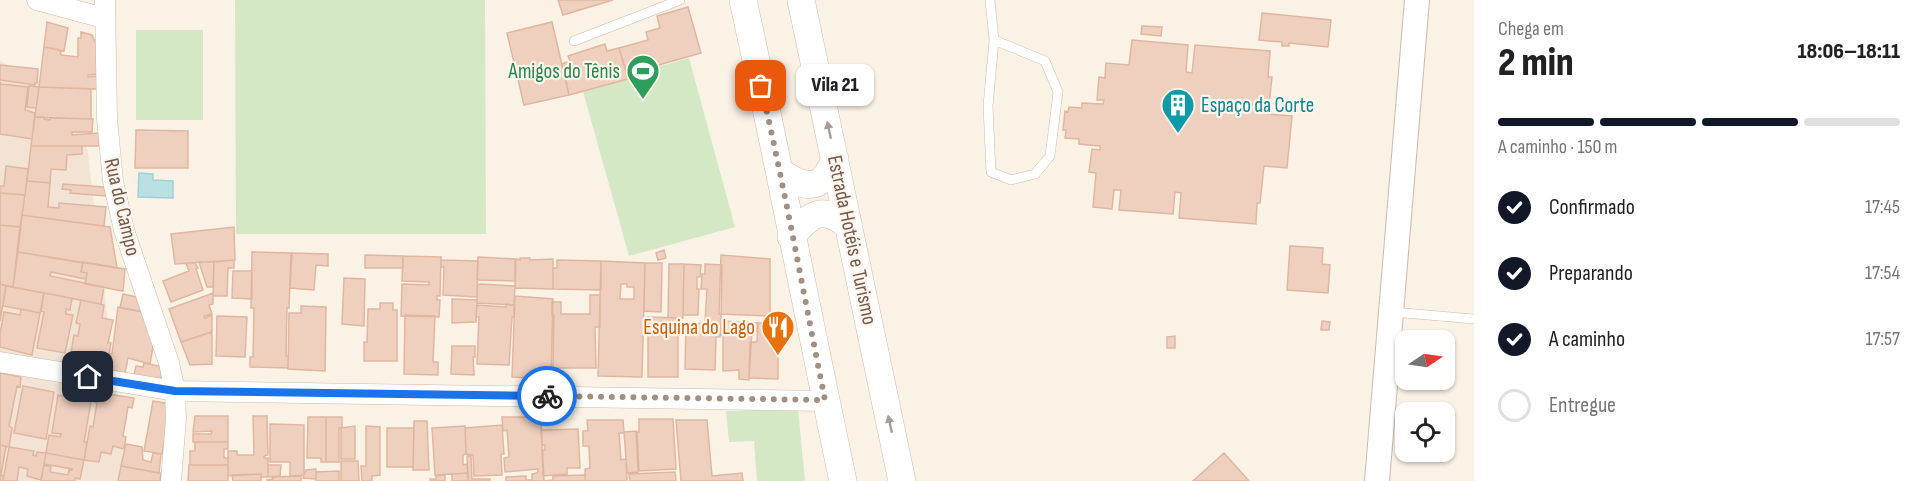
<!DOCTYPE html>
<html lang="pt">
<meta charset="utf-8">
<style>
body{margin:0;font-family:"Sofia Sans Condensed",sans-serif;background:#f6f6f6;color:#202124;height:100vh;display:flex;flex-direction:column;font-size:22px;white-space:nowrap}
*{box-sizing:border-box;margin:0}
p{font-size:20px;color:#757577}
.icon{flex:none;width:33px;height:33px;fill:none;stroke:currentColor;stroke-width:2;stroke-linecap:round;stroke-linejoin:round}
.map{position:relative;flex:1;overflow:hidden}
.details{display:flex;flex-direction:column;background:#fff;width:450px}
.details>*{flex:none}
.needle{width:39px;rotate:77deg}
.tools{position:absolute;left:1395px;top:330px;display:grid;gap:12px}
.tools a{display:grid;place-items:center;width:60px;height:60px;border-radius:12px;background:#fff;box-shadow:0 2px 4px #0004;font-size:30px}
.pin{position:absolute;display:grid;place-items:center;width:51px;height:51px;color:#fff;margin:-26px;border-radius:12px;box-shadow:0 3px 9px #0006}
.courier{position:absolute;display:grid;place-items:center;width:60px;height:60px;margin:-30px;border:4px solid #1a73e8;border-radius:50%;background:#fff;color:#222;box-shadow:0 2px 8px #0007}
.bubble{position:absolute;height:42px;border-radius:12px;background:#fff;box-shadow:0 2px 4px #0004;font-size:20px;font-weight:800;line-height:42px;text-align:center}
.head em{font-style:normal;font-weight:800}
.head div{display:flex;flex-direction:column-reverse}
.head{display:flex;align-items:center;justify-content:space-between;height:102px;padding:0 24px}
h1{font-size:39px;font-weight:800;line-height:45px}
.bar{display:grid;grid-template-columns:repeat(4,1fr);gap:9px 6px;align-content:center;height:72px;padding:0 24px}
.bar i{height:8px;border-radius:4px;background:#e0e0e0}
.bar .current{background:#111827}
.bar p{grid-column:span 4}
ol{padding:0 24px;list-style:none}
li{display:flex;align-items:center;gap:18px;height:66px}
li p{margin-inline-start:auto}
li .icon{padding:6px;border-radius:50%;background:#111827;color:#fff;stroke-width:4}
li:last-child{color:#757577}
li i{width:33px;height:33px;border:3px solid #e0e0e0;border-radius:50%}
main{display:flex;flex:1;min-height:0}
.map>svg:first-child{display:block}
.residential{fill:#f2e3d5}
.green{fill:#d5e8c5}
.water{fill:#bbe0e4;stroke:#a2d0d5;stroke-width:1.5}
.building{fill:#efd0bf;stroke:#e1b6a0;stroke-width:1.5;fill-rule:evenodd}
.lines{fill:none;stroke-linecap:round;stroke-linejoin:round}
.service-casing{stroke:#ccb9ad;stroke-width:10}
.minor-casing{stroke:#ccb9ad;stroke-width:21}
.tertiary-casing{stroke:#ccb9ad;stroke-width:26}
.secondary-casing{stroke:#d1bbad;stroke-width:28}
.service{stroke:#fff;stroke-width:9}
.minor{stroke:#fff;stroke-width:20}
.tertiary{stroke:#fff;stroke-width:24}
.secondary{stroke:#fff;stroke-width:27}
.oneway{fill:#ab9b94}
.done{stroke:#a38e82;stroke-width:6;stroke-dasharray:0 10.8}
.route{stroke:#1a73e8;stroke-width:8}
.labels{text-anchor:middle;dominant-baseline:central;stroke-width:4.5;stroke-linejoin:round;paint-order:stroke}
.leisure-label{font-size:21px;fill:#27864d;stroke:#fef6ec;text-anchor:end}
.culture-label{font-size:21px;fill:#0d838f;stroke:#fef6ec;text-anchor:start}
.street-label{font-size:21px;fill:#73584c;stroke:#fef6ec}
.food-label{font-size:21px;fill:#c56008;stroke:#fef6ec;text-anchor:end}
</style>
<main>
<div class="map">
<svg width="1474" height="481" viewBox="0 0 1474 481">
<rect width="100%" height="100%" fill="#fbf2e6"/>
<path class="residential" d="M0,61L82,104L127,481H0Z"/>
<path class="green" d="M235,0H485L486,234H236Z
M136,30H203V120H136Z
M689,58L735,227L629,256L582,88Z
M798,409L805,481H757L754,441L729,442L726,411Z"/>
<path class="water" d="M139,173L153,174V180L173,181V198L138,197Z"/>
<path class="building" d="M558,0H613L563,15Z
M688,7L701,53L627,74L619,48L648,40L646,32L660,28L657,16Z
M1262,13L1331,20L1328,47L1289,43V46H1282V42L1259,40Z
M47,22L68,28L64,51L44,47Z
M552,22L569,95L524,105L507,33Z
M1142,26L1162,27L1161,36L1141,34Z
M81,32L92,35L96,44L97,74L88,75V77L97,76V89L39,87L44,47L60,50L61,55L78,57V38H81Z
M1132,40L1188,45L1186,72L1192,73L1195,45L1270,51L1268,77H1272L1268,114L1292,116L1287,168L1264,166L1260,203H1257L1256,224L1179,218L1181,193L1175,192L1173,214L1119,210L1121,190H1114L1112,209L1093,207L1096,173L1089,172L1092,149L1100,150V146L1079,144V139L1065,138L1066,130H1063L1065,111L1068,112L1069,107L1082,108V103L1103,104L1104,100H1097L1099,77L1105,78L1106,63L1129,65Z
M605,44L607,51L619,48L628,79L569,95L562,64L570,61L568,56Z
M0,65L38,69L37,83H35V85L0,80Z
M0,82L1,84L28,87L25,110L35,113L32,139L0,134Z
M29,86L39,87L36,108L27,107Z
M39,87L91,89V119L35,117Z
M35,117H44V119L50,120V118L93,119L92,132H72V135L99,133V146H31Z
M136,130L188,131V168H135Z
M31,146H82V154L67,155L66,170L51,169L50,183L27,181Z
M6,166L28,169L25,195L0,193V186H4Z
M27,181L50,183L48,207L59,208V203L106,207L104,226L22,215Z
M63,184L104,187L106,196L70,193L71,190L62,189Z
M0,193L25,195L20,227L0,225V227Z
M22,215L110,227L117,268L18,252Z
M0,225L20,227L13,287L0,284Z
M234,227L235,260L175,264L171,234Z
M1290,246L1323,248L1322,264L1330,265L1328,293L1287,290Z
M664,250L666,258L658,260L656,253Z
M18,252L83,263L81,272L87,273L86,279L51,272L50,276L104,287L101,304L13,287Z
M252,252L291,253L289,308H287L286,356H288V368L250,367V357H253L254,308H251Z
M292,253L328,254V266L316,265L314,290L290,288Z
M365,255L403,256V268H365Z
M721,255L770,259V316L719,314Z
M403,256L441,257L440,296H437V300H440L439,317L401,316L402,284L429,285V282L402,281Z
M478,257L515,259V281L477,280Z
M520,258H530V260L553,259V289L515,288L516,259L520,260Z
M234,260V268H228L227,296H213L214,262Z
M441,260L478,261L477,297L443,295L444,267H441Z
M557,260L601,261V290L553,289V268H557Z
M601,261L645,263L642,377L598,376ZM621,284H627V287H634V299H620Z
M83,262L125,269L123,291L85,284L87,273L81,272Z
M199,262H214L213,287H207Z
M186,263H195L198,268L196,269L203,290L171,302L163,281L189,271Z
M645,263H662L661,312L644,311Z
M669,264H684L683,318H668Z
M684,264L701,265L700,277H697V289H699L698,315H683Z
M705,264L722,265L721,324L705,323L707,289H701L702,274H705Z
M233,271H252V299L232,298Z
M344,278L365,279L364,326L342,324Z
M0,284L6,286L0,321Z
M481,284L515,286L514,305L477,303V285Z
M6,286L44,293L40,313L3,306Z
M44,293L72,298L70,310L66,309V314L73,315L65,353L37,348L44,312L41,311Z
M213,293V304L209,305L212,314L204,316L205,318L212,315V332L181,342L169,309Z
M123,294L136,297L142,312L120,308Z
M590,295H600V327H595L596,368H553L554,315H552V302H561V314H590Z
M515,296L553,299L551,379L512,377Z
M452,299L477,300L476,322L452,323Z
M81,300L104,305L102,318L113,320L108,343H111L106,371L69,364L74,335L78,336L80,324L76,323Z
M380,303H393V310H397V361H364V342H367L368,309H380Z
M506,304L514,305V317H512L509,365L477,364L479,317H476L477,305L506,307Z
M301,306L326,307L325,371L288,369L289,313H301Z
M118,307L144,312L154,341L150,364L128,358L125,373L106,369L109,354H112Z
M21,309L40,313L32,355L0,347V334L4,312L20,315Z
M405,315L435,316L433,362H438V375L404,374Z
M217,316L247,317L245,357L216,356Z
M648,317L678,318V377H648Z
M721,321L758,323L757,331H752L749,380L739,379V370L723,371V335H720Z
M1322,321L1330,322L1329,330H1321Z
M686,323L721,324L720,337H716L715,370L685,369Z
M758,323H778V379L749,378L750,342H757Z
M212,332V364L190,365L181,342Z
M1175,336V348H1167V337Z
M452,346H475V357H473L474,375L451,374Z
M144,363L163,367L160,380L134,375L136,366L143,367Z
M0,373L21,377L20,387L17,386L9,426L12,428L9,447L0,445Z
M23,386L54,392L46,439L14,433Z
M96,392L134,398L132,408L128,407L123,436L126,437L124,449L113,446L111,454L101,452L99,462L84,460L90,426L93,427L97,403L94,402Z
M58,395L91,401L84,442H87L84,460L46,453L49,435L60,437L61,434L52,433Z
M153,401L172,404L162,454L144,451Z
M195,416H228V442H193V434H211L212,431L193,432Z
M253,416H267L268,455L264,456V458H268V477H261V474L228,476V451H237V455H254Z
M308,417H326V462H321V458H307Z
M326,417H342V428H339V462H326Z
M502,417H541L544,481H506V477L526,476V480H532V474L537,473L538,471V469L505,472L504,458L509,457L507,430L503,431Z
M639,419H673L676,469L639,471L637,432H639Z
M587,420H623L624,433H619L621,460L626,459L627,481H585V469L590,468L589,446H583V431H588Z
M676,420H707L712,476L742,473L743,481H681Z
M414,421H427L429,470H413Z
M270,424L304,425V475L290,476V462H270Z
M502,425L504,454H501L502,475L474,476L473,455L466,454L465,428Z
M355,426V459H341V428Z
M366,426L380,427V475L372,476V481H362L361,466H366Z
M465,426L466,454L463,455V465L467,464L468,473L435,475L432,428Z
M387,428H414L413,467H387Z
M578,429L580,468H567V474L543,476L542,450H545V445H542L541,430Z
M636,431L638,472L627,473L624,432Z
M195,442H228V449H224V458H228V465H190V451H195Z
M126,444L142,447L143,460L151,462L153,453L161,454L159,473L121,466Z
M0,445L6,446L1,475L3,476V481H0Z
M9,447L34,451L33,455L36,456L37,452L46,453L41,480L27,476L28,469L19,467L17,481H3Z
M46,453L84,460L80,479L75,478V481H41L44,465L51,467L50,472L68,475L69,469L72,470V469L44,464Z
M1224,453L1249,481H1193Z
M467,456H471L472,479H490V481H468Z
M341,461H358L359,481H341Z
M189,465H228V481H188Z
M268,465H281L280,476L268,477Z
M121,466L161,473L160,481H118Z
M316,469V479L303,478L306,470Z
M339,471V481H316V472Z
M675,472L676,481H630L629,474Z
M468,473V481H452V474Z
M261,474V481H233L232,475Z
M445,475V481H430V479H436V476Z
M585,475V481H544L553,480V476Z
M301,476V481H267V480L273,479L272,477Z"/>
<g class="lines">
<defs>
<path id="service" d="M990,0L994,40L988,106L991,172L1011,180L1035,174L1050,156L1058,92L1045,61L994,40
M574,41L680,0
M1393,312L1474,319"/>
<path id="minor" d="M37,0L104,18
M105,0L107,119L113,181L124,230L169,363L175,391L176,419L171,481
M0,362L175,391L825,401"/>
<path id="tertiary" d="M1377,481L1417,0"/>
<path id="secondary" d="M743,0C778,160 809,321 843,481
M801,0L902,481
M780,172C807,190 822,191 835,159
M791,237C810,214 823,204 848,226"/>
</defs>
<use href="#service" class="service-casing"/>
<use href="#minor" class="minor-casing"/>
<use href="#tertiary" class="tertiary-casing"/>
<use href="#secondary" class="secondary-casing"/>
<use href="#service" class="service"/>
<use href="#minor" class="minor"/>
<use href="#tertiary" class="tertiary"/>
<use href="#secondary" class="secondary"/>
</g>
<defs><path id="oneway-solid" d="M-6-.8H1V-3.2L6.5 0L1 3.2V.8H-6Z" transform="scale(1.5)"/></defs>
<g class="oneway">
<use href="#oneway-solid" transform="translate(829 130) rotate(-102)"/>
<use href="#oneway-solid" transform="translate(890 424) rotate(-102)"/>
</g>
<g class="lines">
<path class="done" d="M547,396L825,400C804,296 785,190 761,86"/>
<path class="route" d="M88,377L175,391L547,396"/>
</g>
<defs>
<symbol id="stadium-pin" viewBox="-11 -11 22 30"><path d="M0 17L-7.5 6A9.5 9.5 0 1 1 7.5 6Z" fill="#2e9e5b" stroke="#fef6ec"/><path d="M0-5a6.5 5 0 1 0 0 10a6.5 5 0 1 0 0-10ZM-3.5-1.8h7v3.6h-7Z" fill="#fff"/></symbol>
<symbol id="building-pin" viewBox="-11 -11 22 30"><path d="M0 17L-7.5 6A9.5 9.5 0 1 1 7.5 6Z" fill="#0f9aa8" stroke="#fef6ec"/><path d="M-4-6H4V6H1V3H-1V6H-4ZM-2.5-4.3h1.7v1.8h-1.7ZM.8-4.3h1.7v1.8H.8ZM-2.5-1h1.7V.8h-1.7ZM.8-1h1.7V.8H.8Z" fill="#fff"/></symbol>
<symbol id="restaurant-pin" viewBox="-11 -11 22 30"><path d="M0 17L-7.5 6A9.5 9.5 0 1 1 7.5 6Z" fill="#e8710a" stroke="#fef6ec"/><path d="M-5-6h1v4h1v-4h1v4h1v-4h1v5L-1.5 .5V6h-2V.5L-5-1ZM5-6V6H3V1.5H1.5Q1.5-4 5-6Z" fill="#fff"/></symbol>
</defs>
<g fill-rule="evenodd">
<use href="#stadium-pin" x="624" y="52" width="38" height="52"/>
<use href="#building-pin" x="1159" y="86" width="38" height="52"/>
<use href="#restaurant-pin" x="759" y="308" width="38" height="52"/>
</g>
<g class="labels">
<g class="leisure-label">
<text x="620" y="71">Amigos do Tênis</text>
</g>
<g class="culture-label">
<text x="1201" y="105">Espaço da Corte</text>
</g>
<g class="street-label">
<text transform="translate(122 207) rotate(77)">Rua do Campo</text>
<text transform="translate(852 240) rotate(78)">Estrada Hotéis e Turismo</text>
</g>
<g class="food-label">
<text x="755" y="327">Esquina do Lago</text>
</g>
</g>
</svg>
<div class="tools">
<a><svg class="needle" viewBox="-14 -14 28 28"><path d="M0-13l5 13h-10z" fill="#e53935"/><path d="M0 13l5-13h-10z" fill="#757577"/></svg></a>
<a><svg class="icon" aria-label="locate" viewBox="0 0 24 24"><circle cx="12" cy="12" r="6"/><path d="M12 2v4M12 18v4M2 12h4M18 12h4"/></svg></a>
</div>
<div class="pin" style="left:761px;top:86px;background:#ea580c"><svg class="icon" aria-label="bag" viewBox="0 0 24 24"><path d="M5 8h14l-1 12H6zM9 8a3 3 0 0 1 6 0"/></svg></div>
<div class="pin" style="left:88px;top:377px;background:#1f2937"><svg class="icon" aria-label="home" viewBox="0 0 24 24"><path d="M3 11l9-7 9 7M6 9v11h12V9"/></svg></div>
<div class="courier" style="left:547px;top:396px"><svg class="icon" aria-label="bike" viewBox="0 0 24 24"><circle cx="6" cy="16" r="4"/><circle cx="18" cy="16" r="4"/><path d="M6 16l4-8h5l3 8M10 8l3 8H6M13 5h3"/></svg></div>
<div class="bubble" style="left:796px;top:64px;width:78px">Vila 21</div>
</div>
<section class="details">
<div class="head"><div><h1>2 min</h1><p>Chega em</p></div><em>18:06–18:11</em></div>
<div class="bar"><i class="current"></i><i class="current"></i><i class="current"></i><i></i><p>A caminho · 150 m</p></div>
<ol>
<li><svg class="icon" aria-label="check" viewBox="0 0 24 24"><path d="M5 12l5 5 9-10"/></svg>Confirmado<p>17:45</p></li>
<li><svg class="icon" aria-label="check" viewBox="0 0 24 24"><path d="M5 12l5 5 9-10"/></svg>Preparando<p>17:54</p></li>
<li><svg class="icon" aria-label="check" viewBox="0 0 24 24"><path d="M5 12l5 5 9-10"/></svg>A caminho<p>17:57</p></li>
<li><i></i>Entregue</li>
</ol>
</section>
</main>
